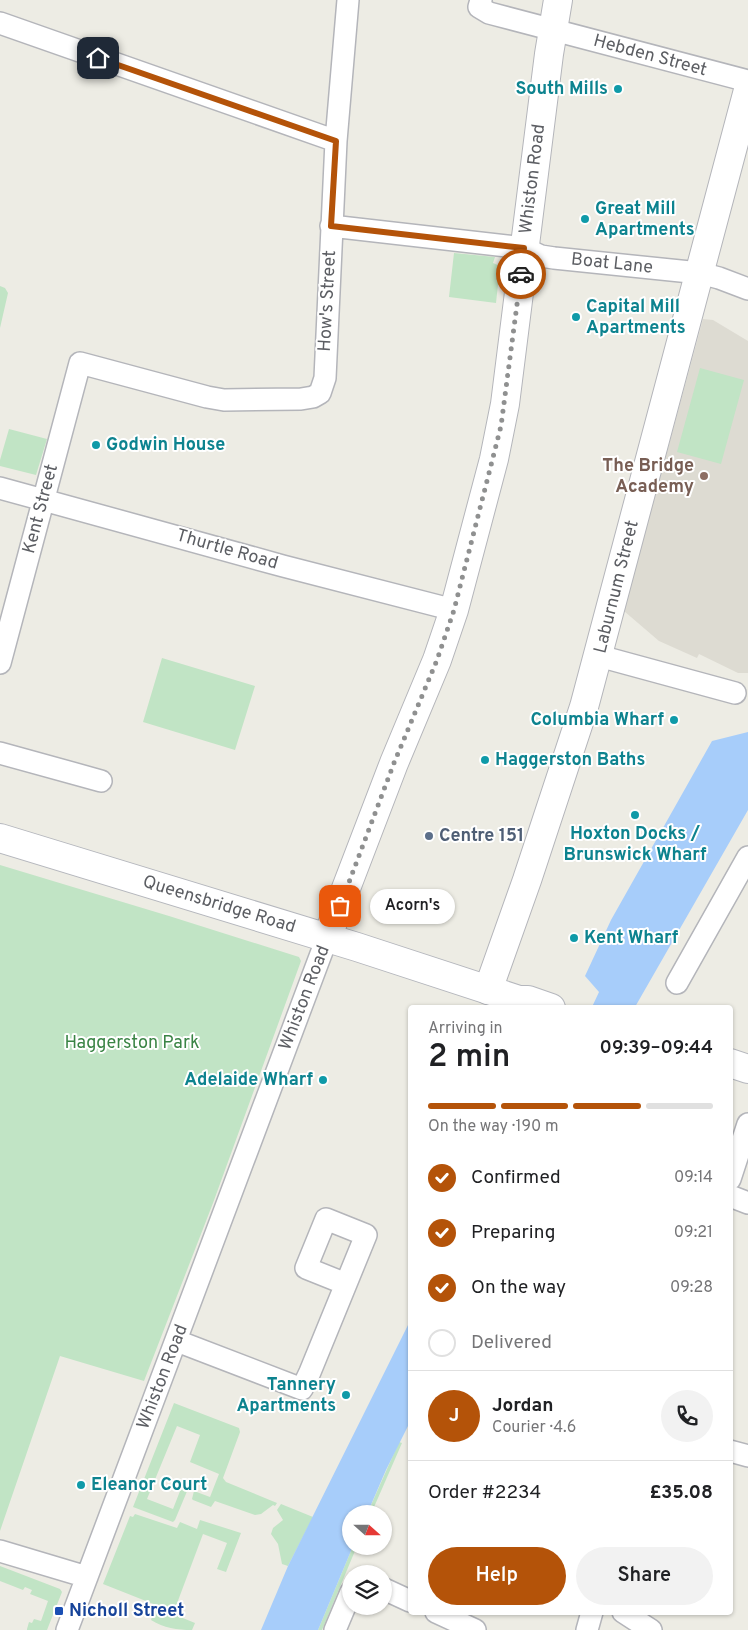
<!DOCTYPE html>
<meta charset="utf-8">
<style>
body{margin:0;font-family:Overpass,sans-serif;background:#f2f2f2;color:#202124;height:100vh;display:flex;flex-direction:column;font-size:19px;white-space:nowrap}
*{box-sizing:border-box;margin:0}
p{font-size:16px;color:#757577}
.icon{flex:none;width:28px;height:28px;fill:none;stroke:currentColor;stroke-width:2;stroke-linecap:round;stroke-linejoin:round}
.map{position:relative;flex:1;overflow:hidden}
.drawer{position:absolute;left:408px;top:1005px;width:325px;height:610px;display:flex;flex-direction:column;background:#fff;border-radius:5px;box-shadow:0 1px 4px #0004}
.drawer>*{flex:none}
.needle{width:32px;rotate:111deg}
.fabs{position:absolute;left:342px;top:1505px;display:grid;gap:10px}
.fabs a{display:grid;place-items:center;width:50px;height:50px;border-radius:50%;background:#fff;box-shadow:0 1px 4px #0004;font-size:25px}
.pin{position:absolute;display:grid;place-items:center;width:42px;height:42px;color:#fff;margin:-21px;border-radius:10px;box-shadow:0 2px 8px #0006}
.courier{position:absolute;display:grid;place-items:center;width:50px;height:50px;margin:-25px;border:4px solid #b45309;border-radius:50%;background:#fff;color:#222;box-shadow:0 1px 6px #0007}
.bubble{position:absolute;height:35px;border-radius:18px;background:#fff;box-shadow:0 1px 4px #0004;font-size:16px;font-weight:600;line-height:35px;text-align:center}
.headline em{font-style:normal;font-weight:600}
.headline div{display:flex;flex-direction:column-reverse}
.headline{display:flex;align-items:center;justify-content:space-between;height:85px;padding:0 20px}
h1{font-size:32px;font-weight:600;line-height:38px}
.bar{display:grid;grid-template-columns:repeat(4,1fr);gap:8px 5px;align-content:center;height:60px;padding:0 20px}
.bar i{height:6px;border-radius:4px;background:#e0e0e0}
.bar .active{background:#b45309}
.bar p{grid-column:span 4}
.line{display:flex;align-items:center;gap:12px;padding:0 20px;border-top:1px solid #e0e0e0}
.line div{flex:1}
.round{display:grid;place-items:center;flex:none;width:52px;height:52px;border-radius:26px;background:#f2f2f2}
ol{padding:0 20px;list-style:none}
li{display:flex;align-items:center;gap:15px;height:55px}
li p{margin-inline-start:auto}
li .icon{padding:5px;border-radius:50%;background:#b45309;color:#fff;stroke-width:4}
li:last-child{color:#757577}
li i{width:28px;height:28px;border:2px solid #e0e0e0;border-radius:50%}
.cta{display:flex;gap:10px;margin-top:auto;padding:10px 20px}
.cta a{flex:1;height:58px;border-radius:30px;background:#b45309;color:#fff;font-size:20px;font-weight:600;line-height:58px;text-align:center}
.cta a+a{background:#f2f2f2;color:#202124}
.map>svg:first-child{display:block}
.education{fill:#dddbd2}
.green{fill:#c1e4c5}
.water{fill:#a7cdfa}
.lines{fill:none;stroke-linecap:round;stroke-linejoin:round}
.minor-casing{stroke:#b4b5ba;stroke-width:24}
.tertiary-casing{stroke:#b4b5ba;stroke-width:30}
.secondary-casing{stroke:#b5b7bd;stroke-width:30}
.minor{stroke:#fff;stroke-width:21}
.tertiary{stroke:#fff;stroke-width:28}
.secondary{stroke:#fff;stroke-width:28}
.done{stroke:#8f9090;stroke-width:5;stroke-dasharray:0 9}
.route{stroke:#b45309;stroke-width:6}
.culture-dot{fill:#0f9aa8;stroke:#fff;stroke-width:2}
.education-dot{fill:#8d6e63;stroke:#fff;stroke-width:2}
.service-dot{fill:#5c6f8a;stroke:#fff;stroke-width:2}
.transit-dot{fill:#1a4fb4;stroke:#fff;stroke-width:2}
.labels{text-anchor:middle;dominant-baseline:central;stroke-width:4;stroke-linejoin:round;paint-order:stroke}
.street-label{font-size:18px;fill:#5c5e63;stroke:#fff}
.culture-label{font-size:18px;font-weight:bold;fill:#0d838f;stroke:#fff;text-anchor:start}
.education-label{font-size:18px;font-weight:bold;fill:#785e54;stroke:#fff;text-anchor:end}
.service-label{font-size:18px;font-weight:bold;fill:#4e5e75;stroke:#fff;text-anchor:start}
.park-label{font-size:18px;fill:#3a8445;stroke:#fff}
.transit-label{font-size:18px;font-weight:bold;fill:#164399;stroke:#fff;text-anchor:start}
</style>
<div class="map">
<svg width="748" height="1630" viewBox="0 0 748 1630">
<rect width="100%" height="100%" fill="#edece4"/>
<path class="education" d="M703,319L713,320L748,341V673H738L699,654L697,658L659,641L624,611Z"/>
<path class="green" d="M454,253L495,257L493,263L500,266L496,303L449,297Z
M0,286L5,288L8,293L0,328Z
M700,368L744,380L721,464L677,452Z
M9,429L47,439L36,475L0,466V460Z
M162,658L255,686L235,750L143,722Z
M0,865L169,916L299,957L301,961L213,1203L144,1381L60,1356L0,1531Z
M174,1403L239,1428L240,1432L223,1478L226,1482L277,1503L275,1506L273,1505L261,1514L255,1515L215,1501L211,1507L193,1500L192,1499L194,1491L210,1497L219,1474L190,1462L200,1435L177,1426L147,1499L173,1509L182,1486L188,1489L175,1520L173,1522L133,1507Z
M399,1442L402,1443L371,1514H367Z
M281,1504L313,1517L288,1566L282,1564L278,1544L271,1534L273,1528L283,1520L277,1510Z
M135,1514L177,1528L180,1522L197,1529L200,1520L241,1533L226,1572L217,1569L227,1543L203,1534L173,1614L195,1623L192,1630C177,1630 164,1628 151,1620L156,1605L103,1584L130,1516L133,1517Z
M353,1546H357L322,1630H318Z
M0,1566L60,1589L62,1592L47,1630H27V1629L29,1622L32,1623L34,1619L41,1621L48,1601L30,1594L32,1590L25,1587L23,1590L0,1581Z"/>
<path class="water" d="M748,732V810L635,1007H592L599,992L585,976L611,920L712,741Z
M410,1321V1422L386,1470L367,1514H351V1546H353L318,1630H261L288,1566Z"/>
<g class="lines">
<defs>
<path id="minor" d="M481,0L479,7L489,13L748,81
M0,23L336,141
M331,226L524,248L541,256L554,258L700,273L719,278L748,289
M0,488L283,566L454,610
M599,656L735,693
M0,663L80,363L207,397L224,400L301,399L313,397L320,393L325,378L336,141L348,0
M0,753L101,781
M677,983L748,857
M730,1179L748,1124
M730,1196L748,1203
M177,1341L302,1389L310,1372L366,1235L326,1219L306,1268L346,1284
M730,1451L748,1456
M0,1551L87,1577
M384,1589L410,1601
M436,1612L475,1630
M623,1612L651,1630
M67,1630L327,938
M335,1630L351,1592
M587,1630L592,1612"/>
<path id="tertiary" d="M327,938L394,763L437,660L454,610L494,459L505,404L549,54L558,0
M488,990L527,880L584,707L748,90"/>
<path id="secondary" d="M0,838L357,947L519,1000H528L551,1008
M730,1063L748,1069"/>
</defs>
<use href="#minor" class="minor-casing"/>
<use href="#tertiary" class="tertiary-casing"/>
<use href="#secondary" class="secondary-casing"/>
<use href="#minor" class="minor"/>
<use href="#tertiary" class="tertiary"/>
<use href="#secondary" class="secondary"/>
</g>
<g class="lines">
<path class="done" d="M340,906L394,763L437,660L454,610L501,426L521,274"/>
<path class="route" d="M98,58L336,141L331,226L524,248L521,274"/>
</g>
<g class="culture-dot">
<circle cx="618" cy="89" r="5"/>
<circle cx="585" cy="219" r="5"/>
<circle cx="576" cy="317" r="5"/>
<circle cx="96" cy="445" r="5"/>
<circle cx="674" cy="720" r="5"/>
<circle cx="485" cy="760" r="5"/>
<circle cx="635" cy="815" r="5"/>
<circle cx="574" cy="938" r="5"/>
<circle cx="323" cy="1080" r="5"/>
<circle cx="346" cy="1395" r="5"/>
<circle cx="81" cy="1485" r="5"/>
</g>
<circle class="education-dot" cx="704" cy="476" r="5"/>
<circle class="service-dot" cx="429" cy="836" r="5"/>
<rect class="transit-dot" x="54" y="1606" width="10" height="10" rx="2.5"/>
<g class="labels">
<g class="street-label">
<text transform="translate(650 56) rotate(15)">Hebden Street</text>
<text transform="translate(533 179) rotate(-83)">Whiston Road</text>
<text transform="translate(612 264) rotate(6)">Boat Lane</text>
<text transform="translate(328 301) rotate(-87)">How's Street</text>
<text transform="translate(41 509) rotate(-75)">Kent Street</text>
<text transform="translate(227 550) rotate(16)">Thurtle Road</text>
<text transform="translate(617 587) rotate(-76)">Laburnum Street</text>
<text transform="translate(219 905) rotate(17)">Queensbridge Road</text>
<text transform="translate(305 998) rotate(-69)">Whiston Road</text>
<text transform="translate(163 1377) rotate(-69)">Whiston Road</text>
</g>
<g class="culture-label">
<text x="608" y="89" text-anchor="end">South Mills</text>
<text x="595" y="209">Great Mill<tspan x="595" dy="21">Apartments</tspan></text>
<text x="586" y="307">Capital Mill<tspan x="586" dy="21">Apartments</tspan></text>
<text x="106" y="445">Godwin House</text>
<text x="664" y="720" text-anchor="end">Columbia Wharf</text>
<text x="495" y="760">Haggerston Baths</text>
<text x="635" y="834" text-anchor="middle">Hoxton Docks /<tspan x="635" dy="21">Brunswick Wharf</tspan></text>
<text x="584" y="938">Kent Wharf</text>
<text x="313" y="1080" text-anchor="end">Adelaide Wharf</text>
<text x="336" y="1385" text-anchor="end">Tannery<tspan x="336" dy="21">Apartments</tspan></text>
<text x="91" y="1485">Eleanor Court</text>
</g>
<g class="education-label">
<text x="694" y="466">The Bridge<tspan x="694" dy="21">Academy</tspan></text>
</g>
<g class="service-label">
<text x="439" y="836">Centre 151</text>
</g>
<g class="park-label">
<text x="132" y="1043">Haggerston Park</text>
</g>
<g class="transit-label">
<text x="69" y="1611">Nicholl Street</text>
</g>
</g>
</svg>
<div class="fabs">
<a><svg class="needle" viewBox="-14 -14 28 28"><path d="M0-13l5 13h-10z" fill="#e53935"/><path d="M0 13l5-13h-10z" fill="#757577"/></svg></a>
<a><svg class="icon" aria-label="layers" viewBox="0 0 24 24"><path d="M12 4l9 5-9 5-9-5zM3 14l9 5 9-5"/></svg></a>
</div>
<div class="pin" style="left:340px;top:906px;background:#ea580c"><svg class="icon" aria-label="bag" viewBox="0 0 24 24"><path d="M5 8h14l-1 12H6zM9 8a3 3 0 0 1 6 0"/></svg></div>
<div class="pin" style="left:98px;top:58px;background:#1f2937"><svg class="icon" aria-label="home" viewBox="0 0 24 24"><path d="M3 11l9-7 9 7M6 9v11h12V9"/></svg></div>
<div class="courier" style="left:521px;top:274px"><svg class="icon" aria-label="car" viewBox="0 0 24 24"><path d="M5 17H2v-5l4-1 3-4h7l3 4 3 1v5h-3M9 17h6M6 11h13"/><circle cx="7" cy="17" r="2"/><circle cx="17" cy="17" r="2"/></svg></div>
<div class="bubble" style="left:370px;top:889px;width:85px">Acorn's</div>
<section class="drawer">
<div class="headline"><div><h1>2 min</h1><p>Arriving in</p></div><em>09:39–09:44</em></div>
<div class="bar"><i class="active"></i><i class="active"></i><i class="active"></i><i></i><p>On the way · 190 m</p></div>
<ol>
<li><svg class="icon" aria-label="check" viewBox="0 0 24 24"><path d="M5 12l5 5 9-10"/></svg>Confirmed<p>09:14</p></li>
<li><svg class="icon" aria-label="check" viewBox="0 0 24 24"><path d="M5 12l5 5 9-10"/></svg>Preparing<p>09:21</p></li>
<li><svg class="icon" aria-label="check" viewBox="0 0 24 24"><path d="M5 12l5 5 9-10"/></svg>On the way<p>09:28</p></li>
<li><i></i>Delivered</li>
</ol>
<div class="line" style="height:90px"><b class="round" style="background:#b45309;color:#fff">J</b><div><b>Jordan</b><p>Courier · 4.6</p></div><a class="round"><svg class="icon" aria-label="phone" viewBox="0 0 24 24"><path d="M5 4h4l2 5-3 2q2 4 5 5l2-3 5 2v4C11 20 4 13 5 4z"/></svg></a></div>
<div class="line" style="height:65px"><div>Order #2234</div><b>£35.08</b></div>
<div class="cta"><a>Help</a><a>Share</a></div>
</section>
</div>
